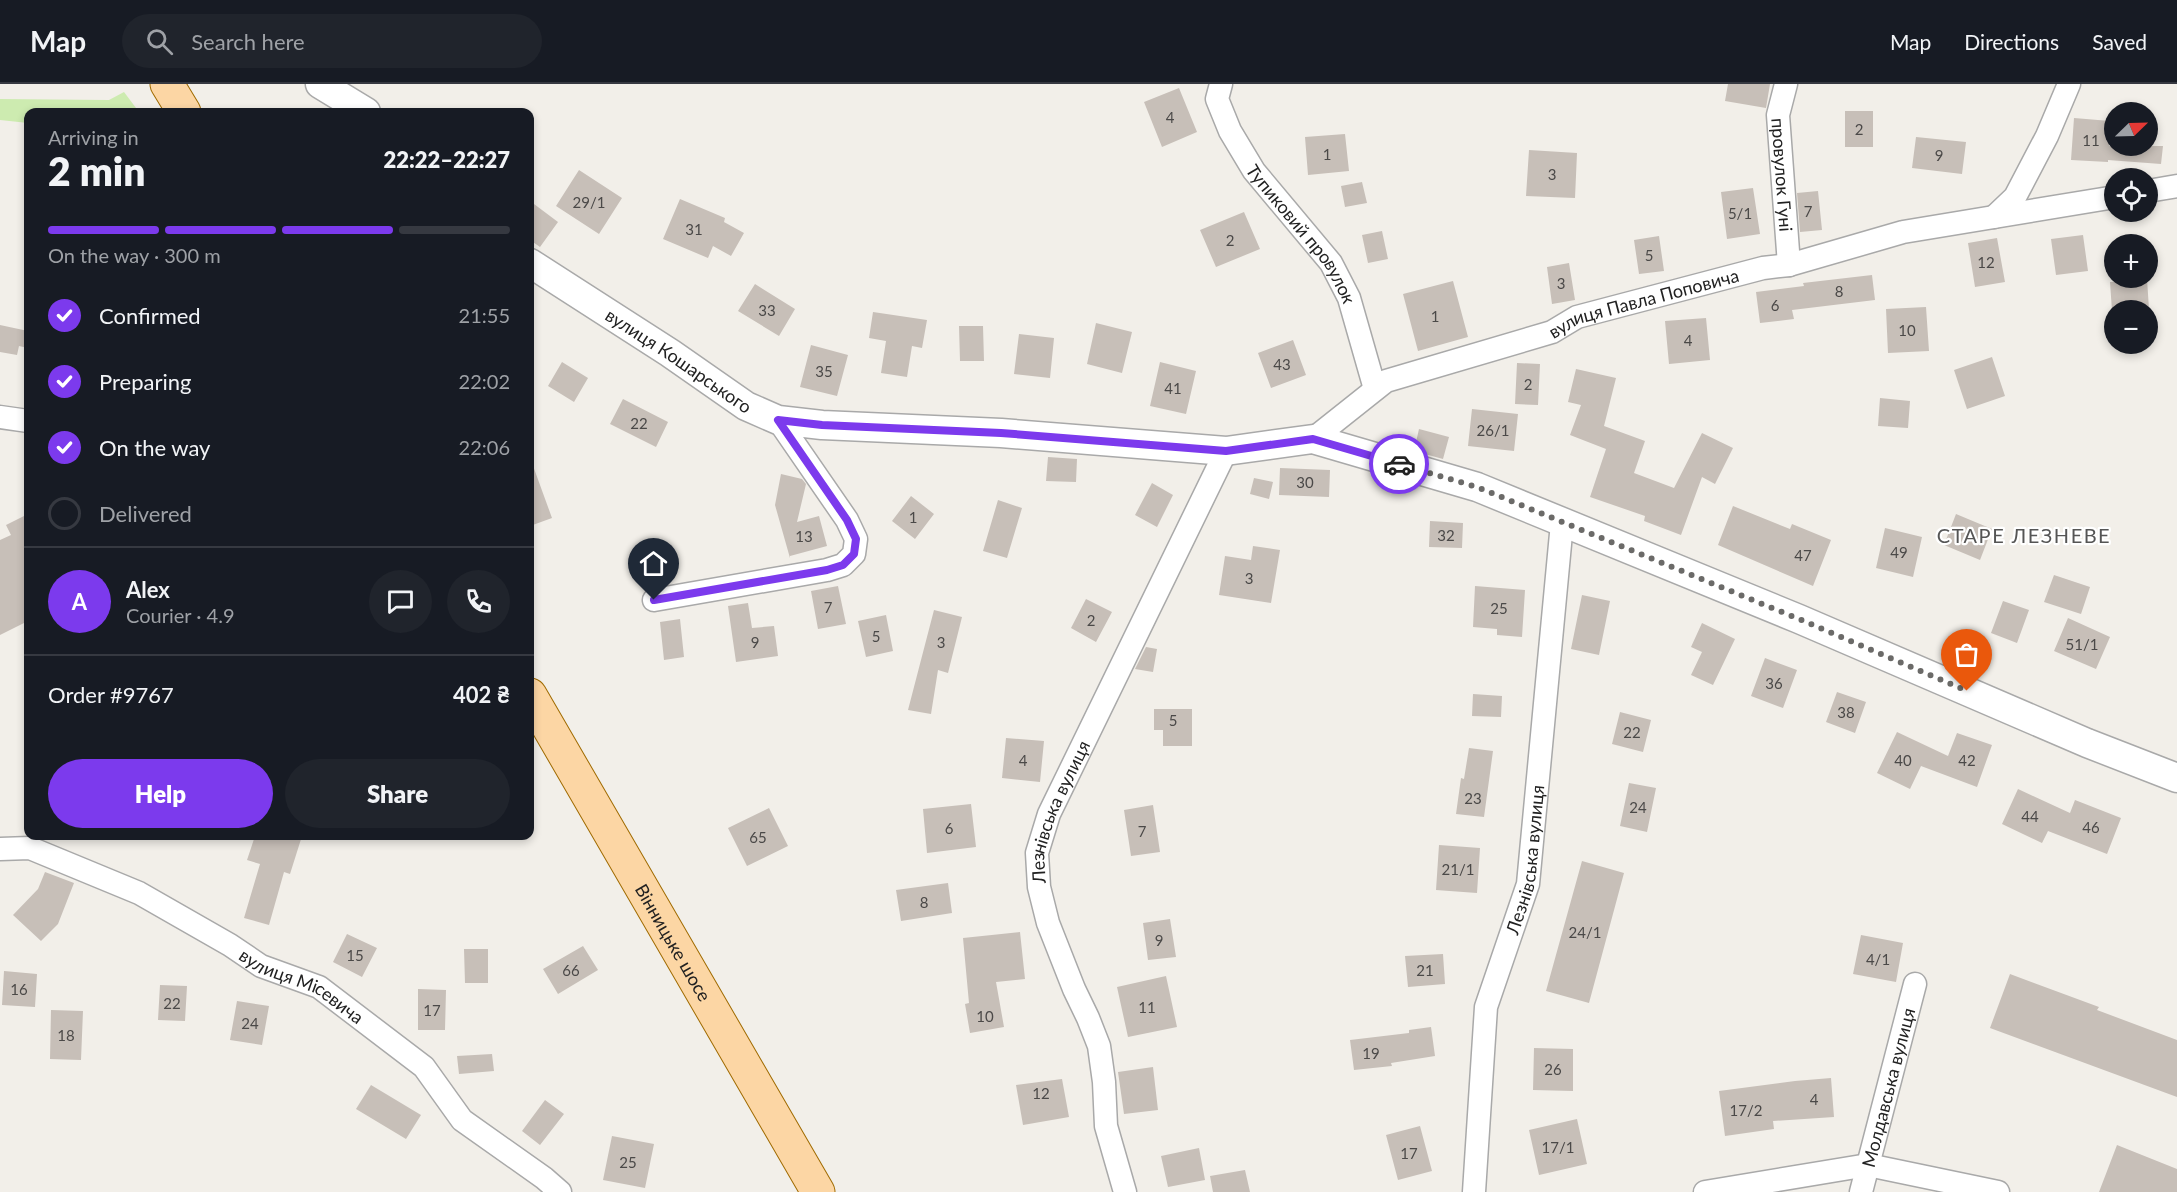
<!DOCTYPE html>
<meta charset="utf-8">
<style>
body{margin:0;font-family:Lato,sans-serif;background:#20242c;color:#f1f3f6;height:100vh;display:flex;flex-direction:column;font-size:22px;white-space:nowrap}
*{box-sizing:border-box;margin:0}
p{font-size:20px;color:#9ea1a6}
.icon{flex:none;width:33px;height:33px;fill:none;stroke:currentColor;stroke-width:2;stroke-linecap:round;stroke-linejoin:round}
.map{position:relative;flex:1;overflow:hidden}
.side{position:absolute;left:24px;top:24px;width:510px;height:732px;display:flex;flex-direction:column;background:#171b24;border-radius:12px;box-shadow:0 3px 9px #0003}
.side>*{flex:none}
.needle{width:39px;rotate:67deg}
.buttons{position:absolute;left:2104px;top:18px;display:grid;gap:12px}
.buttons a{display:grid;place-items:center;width:54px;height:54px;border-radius:50%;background:#171b24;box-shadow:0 3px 9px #0003;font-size:30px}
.pin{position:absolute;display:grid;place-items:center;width:51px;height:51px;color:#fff;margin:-62px -26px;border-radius:50% 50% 50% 0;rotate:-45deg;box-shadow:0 0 6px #0007}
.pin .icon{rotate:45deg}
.courier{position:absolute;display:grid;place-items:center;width:60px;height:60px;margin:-30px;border:4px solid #7c3aed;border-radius:50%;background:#fff;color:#222;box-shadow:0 2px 8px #0007}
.headline em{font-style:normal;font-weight:800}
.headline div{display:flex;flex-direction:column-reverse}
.headline{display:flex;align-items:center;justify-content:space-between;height:102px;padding:0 24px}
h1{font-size:39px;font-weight:800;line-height:45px}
.bar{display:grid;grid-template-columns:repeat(4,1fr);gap:9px 6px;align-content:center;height:72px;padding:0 24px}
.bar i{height:8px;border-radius:4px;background:#363941}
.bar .active{background:#7c3aed}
.bar p{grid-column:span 4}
.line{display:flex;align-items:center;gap:15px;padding:0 24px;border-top:2px solid #363941}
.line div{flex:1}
.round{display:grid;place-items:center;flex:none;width:63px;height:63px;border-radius:32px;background:#20242c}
ol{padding:0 24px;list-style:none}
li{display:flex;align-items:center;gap:18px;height:66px}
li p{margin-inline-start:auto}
li .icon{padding:6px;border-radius:50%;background:#7c3aed;color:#fff;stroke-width:4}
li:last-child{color:#9ea1a6}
li i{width:33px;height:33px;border:3px solid #363941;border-radius:50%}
.cta{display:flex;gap:12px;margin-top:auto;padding:12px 24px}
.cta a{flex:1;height:69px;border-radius:36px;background:#7c3aed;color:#fff;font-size:24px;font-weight:800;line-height:69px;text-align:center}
.cta a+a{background:#20242c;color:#f1f3f6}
header{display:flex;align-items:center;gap:36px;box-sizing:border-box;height:84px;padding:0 30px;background:#171b24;border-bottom:2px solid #363941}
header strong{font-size:28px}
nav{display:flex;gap:33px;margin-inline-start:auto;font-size:21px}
.search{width:420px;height:54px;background:#20242c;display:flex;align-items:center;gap:15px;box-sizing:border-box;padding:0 21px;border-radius:33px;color:#9ea1a6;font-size:22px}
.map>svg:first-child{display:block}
.grass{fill:#cdebb0}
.building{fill:#c7bfb8}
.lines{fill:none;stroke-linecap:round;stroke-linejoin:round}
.minor-casing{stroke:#a9a9a9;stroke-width:25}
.tertiary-casing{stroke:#a9a9a9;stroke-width:31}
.primary-casing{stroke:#a06b00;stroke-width:35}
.minor{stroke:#fff;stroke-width:22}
.tertiary{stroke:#fff;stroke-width:28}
.primary{stroke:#fcd6a4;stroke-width:33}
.done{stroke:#6b6a68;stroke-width:6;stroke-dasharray:0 10.8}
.route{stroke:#7c3aed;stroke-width:8}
.labels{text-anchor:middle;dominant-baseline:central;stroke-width:4.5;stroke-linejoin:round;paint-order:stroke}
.number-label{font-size:15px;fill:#4b4948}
.street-label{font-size:18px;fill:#222;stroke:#fff}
.neighbourhood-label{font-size:20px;letter-spacing:1.5px;fill:#555;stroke:#fff}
</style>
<header>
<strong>Map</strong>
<div class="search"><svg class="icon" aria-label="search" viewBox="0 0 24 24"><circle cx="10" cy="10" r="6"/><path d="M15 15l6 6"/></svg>Search here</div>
<nav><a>Map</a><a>Directions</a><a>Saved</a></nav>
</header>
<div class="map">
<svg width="2177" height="1108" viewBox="0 0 2177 1108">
<rect width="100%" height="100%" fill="#f2efe9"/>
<path class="grass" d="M124,8L139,28H28V39L0,36V15L109,16Z"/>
<path class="building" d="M1728,0H1770L1766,24L1725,17Z
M1179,4L1197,48L1162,63L1144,18Z
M1845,27H1873V63H1845Z
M2074,34L2110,37L2109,62H2163L2161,80L2108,76V78L2071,76Z
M1345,50L1349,87L1308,91L1305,53Z
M1916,53L1966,58L1962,90L1912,84Z
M1529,66L1577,69L1575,114L1526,112Z
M579,86L622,114L599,150L556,122Z
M1362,98L1367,119L1345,123L1341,102Z
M1753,104L1760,150L1727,155L1721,108Z
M1818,107L1822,146L1800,148L1797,109Z
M680,115L725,134L724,138L744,149L731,172L713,162L708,174L663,155Z
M530,117L558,138L540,163L530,156Z
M1244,128L1260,165L1216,183L1200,146Z
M1382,147L1388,175L1368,179L1362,151Z
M2083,151L2088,187L2056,191L2051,155Z
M1659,152L1664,187L1639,190L1634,156Z
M1997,154L2005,198L1975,203L1968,159Z
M1569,179L1575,216L1552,220L1547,183Z
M1872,191L1875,216L1792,226L1794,235L1760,239L1756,208L1804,202L1803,199Z
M2147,195L2149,225L2112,227L2110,198Z
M1453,197L1468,253L1418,267L1403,210Z
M755,200L795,225L779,252L738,227Z
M1926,223L1929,267L1888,269L1886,225Z
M873,228L927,236L922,264L912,262L907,293L881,289L886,257L869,254Z
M1706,234L1710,276L1669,280L1665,237Z
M1096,239L1132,248L1122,289L1087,280Z
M0,241L28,247V264L19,262L17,271L0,268Z
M959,242H983L984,277H960Z
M1019,250L1054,254L1050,294L1014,290Z
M1293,256L1306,291L1271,304L1258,269Z
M811,261L848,271L837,312L800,303Z
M1992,273L2005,312L1967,325L1954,286Z
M562,278L588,294L574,318L548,302Z
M1160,278L1196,287L1186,330L1150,322Z
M1517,279L1540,280L1538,321L1515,320Z
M1576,285L1616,294L1604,342L1645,357L1634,389L1674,404L1702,349L1733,364L1715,400L1702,393L1681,451L1644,437L1645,432L1590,413L1606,365L1570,351L1581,321L1568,318Z
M1880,314L1910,317L1908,344L1878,342Z
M623,315L668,338L656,363L610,340Z
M1472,325L1518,330L1514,367L1468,362Z
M1419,345L1449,353L1443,375L1414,367Z
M1048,373L1077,375L1076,398L1046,397Z
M532,379L552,434L530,442V380Z
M1280,384L1330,386L1329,413L1279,411Z
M781,390L802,395L806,400L797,438L819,432L827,462L790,472V474L775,421Z
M1254,394L1273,398L1269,415L1250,410Z
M1152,399L1173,411L1157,443L1135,431Z
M911,412L934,430L915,455L892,437Z
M998,416L1022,424L1007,474L983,467Z
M1733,422L1790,445L1792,440L1831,456L1813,502L1718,461Z
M28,430V537L0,551V456L11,451L6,441Z
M1956,430L1992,445L1980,476L1944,461Z
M1430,437L1463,439L1462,464L1429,463Z
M1885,444L1922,453L1913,493L1876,484Z
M1253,462L1280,466L1271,519L1219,511L1225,472L1251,476Z
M2054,491L2090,503L2081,530L2044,518Z
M838,502L846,540L818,545L811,507Z
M1475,502L1525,506L1522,553L1497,551V545L1473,543Z
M1582,511L1610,517L1599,571L1571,565Z
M1086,515L1112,528L1096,558L1071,544Z
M2003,517L2029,526L2017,559L1991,549Z
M748,519L752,544L774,542L778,572L736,578L728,522Z
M934,526L962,533L948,589L938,586L931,630L908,626Z
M886,531L893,567L866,573L858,537Z
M2068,534L2110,553L2096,585L2054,567Z
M680,535L684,573L664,576L660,538Z
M1702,539L1735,555L1713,601L1691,591L1702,568L1691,563Z
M1146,563L1157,565L1153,588L1135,585Z
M1765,574L1797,586L1783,624L1751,612Z
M1837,608L1866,618L1855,649L1826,638Z
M1473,610L1502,612L1501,633L1472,632Z
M1154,625H1192V662H1163V646H1154Z
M1620,628L1651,636L1643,668L1612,660Z
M1897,648L1948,672L1957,649L1992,661L1977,703L1921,682L1910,705L1877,689Z
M1006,654L1044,657L1040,698L1002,694Z
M1469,664L1493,667L1484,733L1456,730L1461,694L1464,695Z
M1629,699L1656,704L1647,748L1620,742Z
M2018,705L2070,729L2075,716L2121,734L2107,770L2048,747L2042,759L2002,740Z
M971,720L976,763L927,769L923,725Z
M1153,721L1160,768L1131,772L1124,726Z
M769,724L788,762L747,782L728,744Z
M255,752H302L290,790L284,788L269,841L244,834L260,780L247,776Z
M1439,761L1480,764L1477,809L1436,806Z
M1582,777L1624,789L1589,919L1546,907Z
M45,788L74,799L58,840L41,857L13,831L38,805Z
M948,799L952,829L901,837L896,806Z
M1170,835L1176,873L1148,876L1143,839Z
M1020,848L1025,895L996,898L1004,943L970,949L965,920L969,919L963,854Z
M347,850L377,864L362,893L333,878Z
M1861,851L1903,859L1896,898L1853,890Z
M583,862L598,886L558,910L543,885Z
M464,865H488V899H465Z
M1443,870L1445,900L1408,903L1405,872Z
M4,887L37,890L35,923L2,921Z
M2010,890L2099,923L2097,926L2177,956V1013L1990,944Z
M1166,892L1177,943L1128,953L1117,903Z
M160,901L187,902L185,937L158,936Z
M418,905L446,906L445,946H418Z
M237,917L269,922L262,961L230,956Z
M51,926L83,927L81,976L50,975Z
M1431,943L1435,972L1391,979L1392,982L1354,986L1350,956L1409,949V946Z
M1534,964L1573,965V1007L1533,1006Z
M492,970L494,987L459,990L457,972Z
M1153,983L1158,1026L1124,1030L1118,988Z
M1831,994L1834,1033L1773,1037L1774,1045L1725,1052L1719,1007L1795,997Z
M1062,995L1069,1033L1023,1041L1016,1001Z
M371,1001L421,1031L406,1055L356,1025Z
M545,1016L564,1030L540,1061L522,1047Z
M1577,1035L1587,1080L1539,1091L1529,1046Z
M1420,1042L1432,1087L1398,1096L1386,1051Z
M612,1052L654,1060L645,1104L603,1096Z
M2117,1061L2177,1085V1108H2099Z
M1199,1064L1205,1096L1168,1103L1161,1072Z
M1245,1086L1250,1108H1213L1210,1092Z"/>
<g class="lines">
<defs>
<g id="minor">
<path id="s1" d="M1221,0L1217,15L1230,47L1254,87L1331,179L1349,214L1375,305"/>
<path id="s2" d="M1786,0L1778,31L1789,181"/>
<path d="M2148,107L2177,102"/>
<path d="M1994,133L2015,113L2047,52L2069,0"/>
<path d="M0,333L28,337"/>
<path id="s3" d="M1313,355L1386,297L1552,248L1577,233L1763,184L1789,181L1903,148L2115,113"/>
<path d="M654,516L827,486L843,481L854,470L856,455L847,436L778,336"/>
<path id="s4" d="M0,765L30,764L139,809L230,861L261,882L319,903L424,983L462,1036L544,1094L560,1108"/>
<path id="s5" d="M1125,1108L1106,1042L1104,998L1099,962L1088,934L1074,905L1048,839L1039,803L1037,769L1049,730L1226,367"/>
<path id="s6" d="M1474,1108L1486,923L1528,800L1562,439"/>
<path d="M1705,1108L1868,1081L1998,1108"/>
<path id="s7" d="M1861,1108L1915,900"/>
</g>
<g id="tertiary">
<path d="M320,0L366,28"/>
<path id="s8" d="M530,179L670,269L746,322L778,336L822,341L1001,349L1226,367L1313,355L1477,403L1799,535L2087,659L2177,694"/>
</g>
<g id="primary">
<path d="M167,0L184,28"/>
<path id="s9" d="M530,611L818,1108"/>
</g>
</defs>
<use href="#minor" class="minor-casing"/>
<use href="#tertiary" class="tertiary-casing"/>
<use href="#primary" class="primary-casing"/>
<use href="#minor" class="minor"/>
<use href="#tertiary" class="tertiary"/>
<use href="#primary" class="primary"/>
</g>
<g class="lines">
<path class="done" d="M1399,380L1477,403L1799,535L1967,607"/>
<path class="route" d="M654,516L827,486L843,481L854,470L856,455L847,436L778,336L822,341L1001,349L1226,367L1313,355L1399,380"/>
</g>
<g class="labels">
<g class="number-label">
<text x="1170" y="33">4</text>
<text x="1859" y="45">2</text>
<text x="2091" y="56">11</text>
<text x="1327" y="70">1</text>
<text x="1939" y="71">9</text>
<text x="1552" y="90">3</text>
<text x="589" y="118">29/1</text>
<text x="1808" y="127">7</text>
<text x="1740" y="129">5/1</text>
<text x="694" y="145">31</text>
<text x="1230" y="156">2</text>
<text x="1649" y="171">5</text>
<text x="1986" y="178">12</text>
<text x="1561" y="199">3</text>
<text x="1839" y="207">8</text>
<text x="1775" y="221">6</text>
<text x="767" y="226">33</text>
<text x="1435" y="232">1</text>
<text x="1907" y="246">10</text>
<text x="1688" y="256">4</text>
<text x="1282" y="280">43</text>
<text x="824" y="287">35</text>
<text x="1528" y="300">2</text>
<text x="1173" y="304">41</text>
<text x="639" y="339">22</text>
<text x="1493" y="346">26/1</text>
<text x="1305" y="398">30</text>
<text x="913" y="433">1</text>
<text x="1446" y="451">32</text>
<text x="804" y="452">13</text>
<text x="1899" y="468">49</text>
<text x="1803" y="471">47</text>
<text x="1249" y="494">3</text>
<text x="828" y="523">7</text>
<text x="1499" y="524">25</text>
<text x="1091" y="536">2</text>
<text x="876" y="552">5</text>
<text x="755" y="558">9</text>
<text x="941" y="558">3</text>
<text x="2082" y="560">51/1</text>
<text x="1774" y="599">36</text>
<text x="1846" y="628">38</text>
<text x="1173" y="636">5</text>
<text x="1632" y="648">22</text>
<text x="1023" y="676">4</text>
<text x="1903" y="676">40</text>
<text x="1967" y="676">42</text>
<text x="1473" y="714">23</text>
<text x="1638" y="723">24</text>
<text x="2030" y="732">44</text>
<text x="2091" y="743">46</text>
<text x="949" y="744">6</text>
<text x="1142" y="747">7</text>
<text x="758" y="753">65</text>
<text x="1458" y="785">21/1</text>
<text x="924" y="818">8</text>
<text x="1585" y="848">24/1</text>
<text x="1159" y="856">9</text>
<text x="355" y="871">15</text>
<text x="1878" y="875">4/1</text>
<text x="571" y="886">66</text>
<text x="1425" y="886">21</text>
<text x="19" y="905">16</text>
<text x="172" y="919">22</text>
<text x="1147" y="923">11</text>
<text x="432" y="926">17</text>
<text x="985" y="932">10</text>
<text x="250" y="939">24</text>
<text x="66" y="951">18</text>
<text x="1371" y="969">19</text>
<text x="1553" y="985">26</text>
<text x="1041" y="1009">12</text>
<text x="1814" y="1015">4</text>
<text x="1746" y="1026">17/2</text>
<text x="1558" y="1063">17/1</text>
<text x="1409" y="1069">17</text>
<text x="628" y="1078">25</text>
</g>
<g class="street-label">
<text stroke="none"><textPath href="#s2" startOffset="92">провулок Гуні</textPath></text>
<text stroke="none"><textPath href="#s1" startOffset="176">Тупиковий провулок</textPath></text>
<text stroke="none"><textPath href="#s3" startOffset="363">вулиця Павла Поповича</textPath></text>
<text stroke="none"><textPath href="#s8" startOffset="178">вулиця Кошарського</textPath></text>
<text stroke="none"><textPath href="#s5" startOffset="399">Лезнівська вулиця</textPath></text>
<text stroke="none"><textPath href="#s6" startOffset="339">Лезнівська вулиця</textPath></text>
<text stroke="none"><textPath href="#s9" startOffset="286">Вінницьке шосе</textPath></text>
<text stroke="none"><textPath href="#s4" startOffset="336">вулиця Місевича</textPath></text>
<text stroke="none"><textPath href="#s7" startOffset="108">Молдавська вулиця</textPath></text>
</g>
<g class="neighbourhood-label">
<text x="2024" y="451">СТАРЕ ЛЕЗНЕВЕ</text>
</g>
</g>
</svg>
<div class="buttons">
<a><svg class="needle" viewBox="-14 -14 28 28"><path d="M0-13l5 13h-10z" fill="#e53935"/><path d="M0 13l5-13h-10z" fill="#9ea1a6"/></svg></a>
<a><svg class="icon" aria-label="locate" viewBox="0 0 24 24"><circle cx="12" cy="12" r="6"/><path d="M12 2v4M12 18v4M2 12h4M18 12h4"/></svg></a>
<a>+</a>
<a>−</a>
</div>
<div class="pin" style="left:1967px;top:607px;background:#ea580c"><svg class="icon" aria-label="bag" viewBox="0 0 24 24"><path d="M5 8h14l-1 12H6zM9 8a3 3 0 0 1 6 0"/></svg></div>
<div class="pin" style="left:654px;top:516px;background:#1f2937"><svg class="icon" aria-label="home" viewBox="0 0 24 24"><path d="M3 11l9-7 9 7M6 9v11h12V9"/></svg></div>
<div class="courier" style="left:1399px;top:380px"><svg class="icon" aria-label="car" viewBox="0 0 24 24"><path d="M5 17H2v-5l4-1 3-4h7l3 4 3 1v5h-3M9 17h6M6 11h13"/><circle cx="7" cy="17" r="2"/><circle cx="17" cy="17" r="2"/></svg></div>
<section class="side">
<div class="headline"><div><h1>2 min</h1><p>Arriving in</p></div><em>22:22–22:27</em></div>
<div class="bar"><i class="active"></i><i class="active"></i><i class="active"></i><i></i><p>On the way · 300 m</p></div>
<ol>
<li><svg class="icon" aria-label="check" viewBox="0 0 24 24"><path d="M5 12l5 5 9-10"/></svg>Confirmed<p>21:55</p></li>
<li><svg class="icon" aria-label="check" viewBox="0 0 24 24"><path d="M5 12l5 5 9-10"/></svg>Preparing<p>22:02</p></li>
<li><svg class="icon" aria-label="check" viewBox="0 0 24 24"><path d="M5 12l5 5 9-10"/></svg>On the way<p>22:06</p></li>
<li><i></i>Delivered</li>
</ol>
<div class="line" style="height:108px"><b class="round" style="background:#7c3aed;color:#fff">A</b><div><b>Alex</b><p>Courier · 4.9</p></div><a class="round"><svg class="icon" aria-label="chat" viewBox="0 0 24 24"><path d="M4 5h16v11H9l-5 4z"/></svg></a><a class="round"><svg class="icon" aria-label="phone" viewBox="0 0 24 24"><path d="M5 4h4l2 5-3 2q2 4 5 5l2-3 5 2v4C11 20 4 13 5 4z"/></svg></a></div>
<div class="line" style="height:78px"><div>Order #9767</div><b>402 ₴</b></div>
<div class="cta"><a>Help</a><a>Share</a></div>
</section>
</div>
